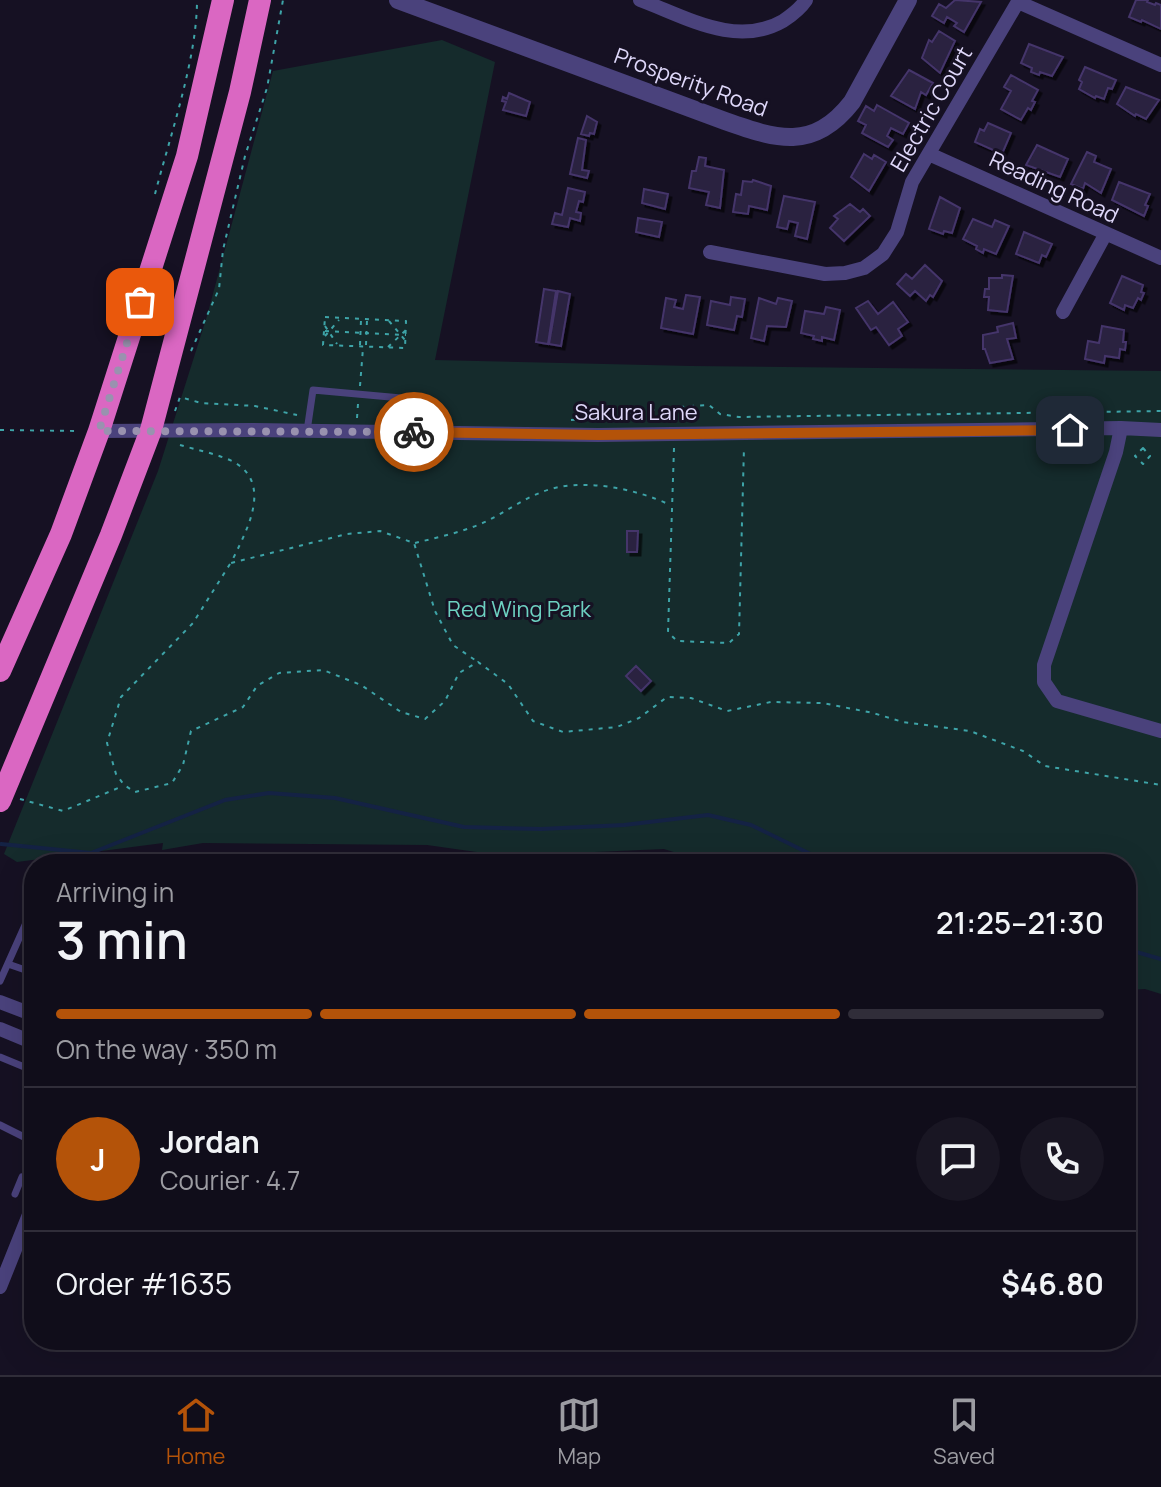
<!DOCTYPE html>
<meta charset="utf-8">
<style>
body{margin:0;font-family:Manrope,sans-serif;background:#191623;color:#f1f3f6;height:100vh;display:flex;flex-direction:column;font-size:30px;white-space:nowrap}
*{box-sizing:border-box;margin:0}
p{font-size:26px;color:#9c9ca2}
.icon{flex:none;width:44px;height:44px;fill:none;stroke:currentColor;stroke-width:2;stroke-linecap:round;stroke-linejoin:round}
.map{position:relative;flex:1;overflow:hidden}
.sheet{position:absolute;left:24px;top:854px;width:1112px;height:496px;display:flex;flex-direction:column;background:#100d1a;border-radius:32px;box-shadow:0 8px 32px #0002,0 0 0 2px #302d39}
.sheet>*{flex:none}
.pin{position:absolute;display:grid;place-items:center;width:68px;height:68px;color:#fff;margin:-34px;border-radius:16px;box-shadow:0 4px 12px #0006}
.courier{position:absolute;display:grid;place-items:center;width:80px;height:80px;margin:-40px;border:6px solid #b45309;border-radius:50%;background:#fff;color:#222;box-shadow:0 2px 10px #0007}
.overview em{font-style:normal;font-weight:600}
.overview div{display:flex;flex-direction:column-reverse}
.overview{display:flex;align-items:center;justify-content:space-between;height:136px;padding:0 32px}
h1{font-size:52px;font-weight:600;line-height:60px}
.bar{display:grid;grid-template-columns:repeat(4,1fr);gap:12px 8px;align-content:center;height:96px;padding:0 32px}
.bar i{height:10px;border-radius:6px;background:#302d39}
.bar .current{background:#b45309}
.bar p{grid-column:span 4}
.line{display:flex;align-items:center;gap:20px;padding:0 32px;border-top:2px solid #302d39}
.line div{flex:1}
.round{display:grid;place-items:center;flex:none;width:84px;height:84px;border-radius:42px;background:#191623}
.dock{display:flex;justify-content:space-around;align-items:center;height:112px;border-top:2px solid #302d39;background:#100d1a;font-size:22px;color:#9c9ca2}
.dock a{display:grid;justify-items:center;gap:4px}
.dock .current{color:#b45309}
.map>svg:first-child{display:block}
.green{fill:#152b2c}
.lines{fill:none;stroke-linecap:round;stroke-linejoin:round}
.stream{stroke:#142244;stroke-width:4}
.building{fill:#292041;stroke:#44356a;stroke-width:2;filter:url(#shadow)}
.path{stroke:#3ea4a8;stroke-width:2;stroke-dasharray:4 6;stroke-linecap:butt}
.service{stroke:#4a427c;stroke-width:7}
.minor{stroke:#4a427c;stroke-width:14}
.tertiary{stroke:#4a427c;stroke-width:18}
.trunk{stroke:#da67c2;stroke-width:22}
.done{stroke:#9992af;stroke-width:8;stroke-dasharray:0 14.4}
.route{stroke:#b45309;stroke-width:10}
.labels{text-anchor:middle;dominant-baseline:central;stroke-width:6;stroke-linejoin:round;paint-order:stroke}
.street-label{font-size:22px;fill:#dfd8fa;stroke:#161123}
.park-label{font-size:22px;fill:#6dd1c1;stroke:#161123}
</style>
<div class="map">
<svg width="1161" height="1375" viewBox="0 0 1161 1375">
<defs>
<filter id="shadow"><feDropShadow dx="3.5" dy="3.5" stdDeviation="0" flood-color="#0009"/></filter>
</defs>
<rect width="100%" height="100%" fill="#161123"/>
<path class="green" d="M442,40L495,62L435,360L691,366L1161,371V994L1145,989L1126,990V864H712L664,849L505,856L427,845L203,843L162,850L163,843L17,862L4,854L158,471L207,316L273,71Z"/>
<g class="lines">
<path class="stream" d="M1,844L91,853L225,800L269,793L335,798L464,827L541,829L624,825L708,815L751,825L831,864
M1126,949L1161,959"/>
</g>
<path class="building" d="M955,0L981,2L964,32L954,26L957,23L947,17L944,23L932,16L939,4L946,8Z
M1136,0H1148L1147,2L1155,5L1156,3L1161,5V29L1142,20L1141,22L1129,17Z
M939,31L955,41L940,73L922,58L929,40L932,42Z
M1029,44L1063,57L1052,76L1040,72L1039,75L1031,72L1032,68L1021,63Z
M1085,67L1116,80L1112,89L1108,88L1104,99L1096,96L1095,98L1079,89L1082,82L1079,80Z
M909,70L933,83L926,95L921,92L915,109L891,96Z
M1011,75L1038,90L1032,101L1035,102L1031,110L1028,108L1021,120L1001,109L1011,91L1004,87Z
M1126,87L1159,100L1146,119L1136,114L1135,116L1117,104Z
M509,93L530,102L526,116L503,110L506,102L502,101L503,97L507,99Z
M877,105L909,123L903,134L891,128L887,136L893,140L888,147L862,133L866,125L858,121L866,106L874,111Z
M587,116L597,122L594,134L590,133L589,136L581,134Z
M988,123L1011,133L1002,154L975,142L980,129L984,131Z
M578,138L586,140L582,170L589,171L587,178L570,174Z
M1037,145L1068,159L1060,177L1026,165Z
M1087,152L1096,156L1094,162L1111,169L1101,193L1085,183L1083,189L1071,184Z
M864,154L872,159L874,155L886,162L869,191L851,177Z
M699,157L706,158L705,166L724,170L720,208L706,205L709,192L689,188L692,171H696Z
M753,180L771,186L767,210L749,206L748,214L733,212L736,194L741,195L743,181L752,182Z
M1119,182L1150,194L1145,205L1148,206L1144,216L1112,200Z
M568,188L585,192L583,202L579,201L576,212L581,213L580,221L570,218L568,227L552,224L555,213L562,215Z
M644,189L668,194L665,209L642,203Z
M784,196L815,202L807,239L795,236L798,223L789,221L787,229L777,227Z
M940,197L960,208L952,233L944,231L943,234L929,229Z
M850,204L860,212L863,209L870,216L844,241L830,228L838,219L834,216Z
M638,218L662,222L659,237L636,232Z
M973,219L992,227L995,220L1009,226L996,254L984,249L983,253L976,249L977,246L963,239Z
M1024,232L1052,244L1046,257L1042,255L1039,263L1016,254Z
M925,265L942,281L933,297L930,295L926,301L915,291L910,296L897,284L906,274L912,279Z
M1002,275L1013,276L1007,312L988,310L989,297H984L985,289H989V278H1002Z
M1122,276L1143,285L1141,292L1144,293L1141,300L1138,298L1133,308L1125,305L1124,310L1110,303Z
M544,289L556,291L548,344L536,342Z
M558,291L570,294L561,346L549,344Z
M686,295L700,297L693,334L661,328L666,298L676,300L674,307L683,309Z
M731,297L745,299L742,317L737,316L734,330L707,325L711,301L730,305Z
M759,298L776,304L778,298L792,301L786,327L767,326L764,341L751,338Z
M868,301L878,314L893,302L908,322L898,329L902,336L889,345L876,327L871,330L856,308Z
M826,307L840,310L834,340L822,337V341L813,339L814,336L801,333L805,311L824,314Z
M1013,323L1016,338L1007,339L1013,359L990,363L985,349H983V335L998,332L997,327Z
M1102,326L1124,330L1123,342H1126L1125,350L1120,349L1119,358L1105,356L1104,363L1085,359L1088,341L1099,343Z
M627,531H638L637,552H627Z
M636,666L651,681L641,691L626,676Z"/>
<g class="lines">
<path class="path" d="M155,194C170,136 197,59 197,0
M325,317L406,321L405,348L323,345Z
M389,321L405,340
M325,326L337,344
M325,331L406,335
M325,336L339,320
M360,345L361,320
M366,345L367,320
M388,347L406,330
M191,351L219,289L223,250L245,156L267,88L283,0
M360,386L363,348
M175,411L180,397L201,403L255,406L297,415
M357,418L358,404
M571,420C617,416 662,407 709,405L720,414L739,417L1161,411
M0,430L80,431
M180,445C197,450 218,454 234,462C274,485 245,533 231,563L347,534L380,531L414,543L435,611L453,645L478,662
M674,448L668,632L677,641L729,643L739,634L744,447
M1143,448L1150,456L1143,464L1135,456Z
M415,543C439,537 464,532 487,521C505,512 523,499 542,492C579,477 635,488 670,505
M230,564L193,623L121,697L107,743L116,774L124,785L135,792L172,783L183,765L191,731L243,707L257,686L279,673L323,670L361,685L401,712L425,719L445,701L459,673L478,662L508,684L533,721L563,732L617,727L639,718L667,697L691,698L727,711L771,702L823,703L873,713L903,722L970,731L1023,751L1045,766L1161,785
M20,799L63,811L123,786"/>
<path class="service" d="M307,431L313,390L412,399L410,432
M8,964L34,973
M0,981L34,905
M0,1057L34,1071
M28,1110L34,1095
M0,1125L34,1142
M15,1194L22,1177L34,1183"/>
<path class="minor" d="M640,0C686,17 736,48 783,21C792,15 800,9 806,0
M1018,2L1161,65
M929,154L1161,258
M710,252L825,274L845,273L864,268L883,254L897,232L912,182L1019,0
M1063,312L1105,235
M1121,428L1116,452L1044,665V682L1057,701L1161,731
M99,431L252,430L598,435L1121,428L1161,430
M0,1002L34,1015
M0,1029L34,1043
M0,1287L34,1202"/>
<path class="tertiary" d="M398,0L725,121C776,139 813,152 852,102L908,0"/>
<path class="trunk" d="M0,671L61,534L99,431L187,156L223,0
M0,801L111,535L151,430L240,92L260,0"/>
</g>
<g class="lines">
<path class="done" d="M140,302L99,431L414,432"/>
<path class="route" d="M414,432L598,435L1070,430"/>
</g>
<g class="labels">
<g class="street-label">
<text transform="translate(691 82) rotate(20)">Prosperity Road</text>
<text transform="translate(931 109) rotate(-60)">Electric Court</text>
<text transform="translate(1054 187) rotate(25)">Reading Road</text>
<text x="636" y="412">Sakura Lane</text>
</g>
<g class="park-label">
<text x="519" y="609">Red Wing Park</text>
</g>
</g>
</svg>
<div class="pin" style="left:140px;top:302px;background:#ea580c"><svg class="icon" aria-label="bag" viewBox="0 0 24 24"><path d="M5 8h14l-1 12H6zM9 8a3 3 0 0 1 6 0"/></svg></div>
<div class="pin" style="left:1070px;top:430px;background:#1f2937"><svg class="icon" aria-label="home" viewBox="0 0 24 24"><path d="M3 11l9-7 9 7M6 9v11h12V9"/></svg></div>
<div class="courier" style="left:414px;top:432px"><svg class="icon" aria-label="bike" viewBox="0 0 24 24"><circle cx="6" cy="16" r="4"/><circle cx="18" cy="16" r="4"/><path d="M6 16l4-8h5l3 8M10 8l3 8H6M13 5h3"/></svg></div>
<section class="sheet">
<div class="overview"><div><h1>3 min</h1><p>Arriving in</p></div><em>21:25–21:30</em></div>
<div class="bar"><i class="current"></i><i class="current"></i><i class="current"></i><i></i><p>On the way · 350 m</p></div>
<div class="line" style="height:144px"><b class="round" style="background:#b45309;color:#fff">J</b><div><b>Jordan</b><p>Courier · 4.7</p></div><a class="round"><svg class="icon" aria-label="chat" viewBox="0 0 24 24"><path d="M4 5h16v11H9l-5 4z"/></svg></a><a class="round"><svg class="icon" aria-label="phone" viewBox="0 0 24 24"><path d="M5 4h4l2 5-3 2q2 4 5 5l2-3 5 2v4C11 20 4 13 5 4z"/></svg></a></div>
<div class="line" style="height:104px"><div>Order #1635</div><b>$46.80</b></div>
</section>
</div>
<nav class="dock">
<a class="current"><svg class="icon" aria-label="home" viewBox="0 0 24 24"><path d="M3 11l9-7 9 7M6 9v11h12V9"/></svg>Home</a>
<a><svg class="icon" aria-label="map" viewBox="0 0 24 24"><path d="M3 6l6-2 6 2 6-2v14l-6 2-6-2-6 2zM9 4v14M15 6v14"/></svg>Map</a>
<a><svg class="icon" aria-label="saved" viewBox="0 0 24 24"><path d="M7 4h10v16l-5-4-5 4z"/></svg>Saved</a>
</nav>
